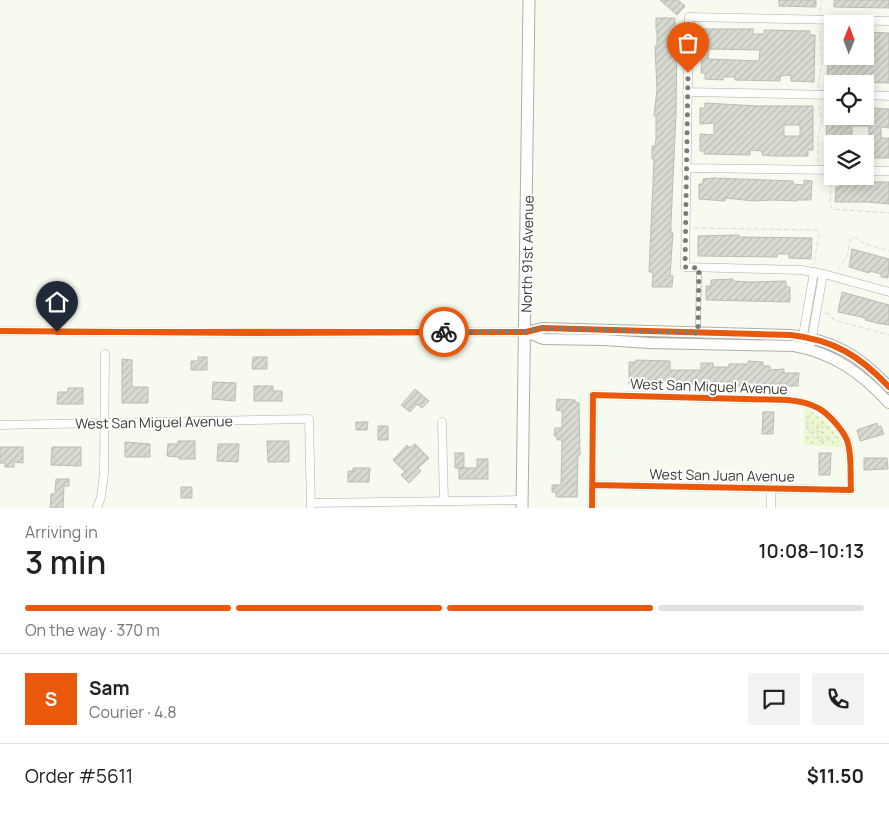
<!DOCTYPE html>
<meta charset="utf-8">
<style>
body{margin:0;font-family:Manrope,sans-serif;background:#f2f2f2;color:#222;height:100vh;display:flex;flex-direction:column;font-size:19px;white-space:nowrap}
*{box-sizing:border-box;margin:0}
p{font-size:16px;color:#767676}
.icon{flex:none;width:28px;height:28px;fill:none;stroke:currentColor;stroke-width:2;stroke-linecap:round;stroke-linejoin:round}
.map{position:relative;height:508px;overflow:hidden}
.sheet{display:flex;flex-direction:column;background:#fff;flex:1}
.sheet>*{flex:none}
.needle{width:32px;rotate:1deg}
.controls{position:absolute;left:824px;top:15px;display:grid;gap:10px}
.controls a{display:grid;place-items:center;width:50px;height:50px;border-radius:0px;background:#fff;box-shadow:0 2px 12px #0003;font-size:25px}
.pin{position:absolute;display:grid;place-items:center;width:42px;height:42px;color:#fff;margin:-51px -21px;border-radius:50% 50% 50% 0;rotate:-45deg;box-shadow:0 0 5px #0007}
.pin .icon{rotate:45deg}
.courier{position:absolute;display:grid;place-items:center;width:50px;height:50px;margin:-25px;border:4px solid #ea580c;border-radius:50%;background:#fff;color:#222;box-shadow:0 1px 6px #0007}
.summary em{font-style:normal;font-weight:600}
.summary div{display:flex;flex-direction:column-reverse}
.summary{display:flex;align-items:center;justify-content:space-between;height:85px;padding:0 25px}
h1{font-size:32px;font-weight:600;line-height:38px}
.bar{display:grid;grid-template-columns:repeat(4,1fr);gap:8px 5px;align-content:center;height:60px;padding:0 25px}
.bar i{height:6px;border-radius:4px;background:#e0e0e0}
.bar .current{background:#ea580c}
.bar p{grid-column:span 4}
.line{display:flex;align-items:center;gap:12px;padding:0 25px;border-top:1px solid #e0e0e0}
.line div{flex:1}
.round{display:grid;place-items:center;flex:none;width:52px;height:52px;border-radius:0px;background:#f2f2f2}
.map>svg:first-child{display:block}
.grass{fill:url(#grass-dots)}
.building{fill:url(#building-hatch);stroke:#babdb4;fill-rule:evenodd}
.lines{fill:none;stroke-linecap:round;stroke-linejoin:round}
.service-casing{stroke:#acafa6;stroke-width:5.5}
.minor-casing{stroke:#acafa6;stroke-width:9}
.tertiary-casing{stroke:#acafa6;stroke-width:12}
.secondary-casing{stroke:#acafa6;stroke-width:13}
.path{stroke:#dadbd8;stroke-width:1;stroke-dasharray:5 2.5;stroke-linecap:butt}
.service{stroke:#fefefd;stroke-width:4}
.minor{stroke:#fefefd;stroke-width:8}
.tertiary{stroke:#fefefd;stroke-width:10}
.secondary{stroke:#fefefd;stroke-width:11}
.cycleway-casing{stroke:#fff;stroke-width:9}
.cycleway{stroke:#e8590c;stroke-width:6}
.done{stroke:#7a7d74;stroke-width:5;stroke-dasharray:0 9}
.route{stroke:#ea580c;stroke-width:6}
.labels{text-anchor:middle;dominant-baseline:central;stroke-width:4;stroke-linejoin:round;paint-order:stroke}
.street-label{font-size:14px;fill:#373a31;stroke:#fff}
</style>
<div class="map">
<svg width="889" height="508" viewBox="0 0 889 508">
<defs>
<pattern id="grass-dots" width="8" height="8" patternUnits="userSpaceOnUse" patternTransform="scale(1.25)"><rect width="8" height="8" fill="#ebf8d0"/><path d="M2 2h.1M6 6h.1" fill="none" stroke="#cad5b3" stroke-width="1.8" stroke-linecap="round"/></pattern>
<pattern id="building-hatch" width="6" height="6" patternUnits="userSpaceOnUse" patternTransform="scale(1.25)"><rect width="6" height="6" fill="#d8dbd1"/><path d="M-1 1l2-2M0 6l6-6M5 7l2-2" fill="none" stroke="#babdb4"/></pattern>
</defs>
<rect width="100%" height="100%" fill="#f7faef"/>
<path class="grass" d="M804,408C823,416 834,427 843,447L804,445Z"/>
<path class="building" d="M660,0H678L685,6L677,15Z
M779,0H816V7L779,6Z
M834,0H889V8L834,7Z
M656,18H675V33H677L676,113L671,223V233H673L670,275L673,276L672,287H652L653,272H649L654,159H652V146H655L656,138V116H654L657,90L655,46H657V30H656Z
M703,29H753V34H764V30L810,31V35H815L814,82L791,81V75L780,76V81L735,80V77H723V80L705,79V73H701ZM709,49L760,50L759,61L708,59Z
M865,32L889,33V83L861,82V78H849V82H832V79H827L828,62L840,63L871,62V51L865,50Z
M705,103L758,106H813V150H808V156H772L762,155V151L750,150V155L704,154V151H700V134L714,135V123L700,124V108H705ZM784,125H800V136H784Z
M827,106L832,107V116H865V111H870V108L889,109V128L881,127V138H889V158H865V144H832V154H826ZM852,126H869V138H852Z
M714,178L793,181V184L804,185V180L812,181L811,200H797V201L772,200L754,201L725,198V201L699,199V184H703V179Z
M840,182H889V204L867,202H835L836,187H840Z
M739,235V237L812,238L811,259L789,258V254H777V257L698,256V236Z
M852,249L889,259L888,278L881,277V274L870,271L869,273L849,267Z
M733,279V281L749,282L786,281V287H790V302L706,300V286H711V280Z
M842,292L889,305V325L877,323L865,320L866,318L838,312Z
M198,357H207V370H191V361H198Z
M253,357H267V369H252Z
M122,359L132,360V387H148V403H122Z
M636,360L670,361V370H701V363H713V367H729V364H748V361L763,362V366H770V370L784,369V373H799L798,386H787V384H770V387L735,386V383L729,382H712V385L640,382V384H629V362H636Z
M213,382L236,383L235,401L212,399Z
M254,386H273V391H282V401H254Z
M68,388H83V404H57L58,392H68Z
M415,389L429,401L422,408L417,404L410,412L401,405Z
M557,399L575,400V402L579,403L580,455H578L577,497H556V492H552V485H561L562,440H557V436H554L555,428H562V411L556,410Z
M763,412H774L773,434H762Z
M356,422H368L367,430H356Z
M877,423L878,427L881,426L884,434L860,441L857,430Z
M378,426H388V440H378Z
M178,441H195V459H179V457L167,456L168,444H178Z
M267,441H289V462H268Z
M125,442L150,444V457H125Z
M218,444H239L238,462L217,461Z
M415,444L429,458L418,468L421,471L409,483L401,475L405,472L393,460L407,445L410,448Z
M0,447H23V463L14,462V467H5V463H0Z
M52,447H81V466L51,465Z
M455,453H464V468H455Z
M819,453H831L830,475H819Z
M864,458H887L888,469L864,470Z
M477,459H488V479H459V468H477Z
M353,468H370L369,482H348V471H353Z
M56,479H69V486H64L63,508H50L51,494H55Z
M181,487H192V498H181Z"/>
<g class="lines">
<defs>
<path id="service" d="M698,331L699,268"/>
<path id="minor" d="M889,21L689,17L685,267L801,270L824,274L889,292
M687,92L832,95
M865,95L889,96
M686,168L832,170
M865,171H889
M0,331L252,333L526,332
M802,341L814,272
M811,343L823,274
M442,422L444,501
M0,425L309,419L311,508
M311,503L523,500
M97,508L101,497L104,473L105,354
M592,508L593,395L788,400C798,401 809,403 818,408C828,413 845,432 848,443C852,458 850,475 851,490L592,485
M771,508V488"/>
<path id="tertiary" d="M526,332L543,339L604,340L649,343L794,346C834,353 862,374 889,403
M527,332L542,328L791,335C834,340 860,356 889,387"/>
<path id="secondary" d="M522,508L529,0"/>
</defs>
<use href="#service" class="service-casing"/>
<use href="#minor" class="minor-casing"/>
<use href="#tertiary" class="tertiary-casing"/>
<use href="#secondary" class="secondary-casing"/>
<path class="path" d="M820,11L822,0
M818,88L822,61L820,28
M818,162V138L822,118L818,102
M824,177L831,187L830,203L832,209L889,213
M694,228L817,230L819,234L814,264
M838,270L847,256L851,238H856L863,243L889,251
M825,313L829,314L834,320L889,335
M811,414L807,421C810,428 816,434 823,430V426L820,424L817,426C815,434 820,438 826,441L837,436
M807,422C807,434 814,441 826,441"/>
<use href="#service" class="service"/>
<use href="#minor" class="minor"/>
<use href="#tertiary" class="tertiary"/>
<use href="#secondary" class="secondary"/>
<defs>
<path id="cycleway" d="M0,331L252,333L526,332L542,328L791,335C834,340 860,356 889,387
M592,508L593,395L788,400C798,401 809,403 818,408C828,413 845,432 848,443C852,458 850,475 851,490L592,485"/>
</defs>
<use href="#cycleway" class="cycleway-casing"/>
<use href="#cycleway" class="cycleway"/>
</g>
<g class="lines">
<path class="done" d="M444,332H526L542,328L698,333L699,268L685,267L688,73"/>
<path class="route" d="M57,332H444"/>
</g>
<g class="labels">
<g class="street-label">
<text transform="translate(527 254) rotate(-89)">North 91st Avenue</text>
<text transform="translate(709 386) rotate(2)">West San Miguel Avenue</text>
<text transform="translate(154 422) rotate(-1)">West San Miguel Avenue</text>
<text transform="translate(722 475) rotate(1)">West San Juan Avenue</text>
</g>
</g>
</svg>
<div class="controls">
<a><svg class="needle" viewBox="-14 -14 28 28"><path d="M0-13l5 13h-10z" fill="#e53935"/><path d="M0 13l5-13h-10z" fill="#767676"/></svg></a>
<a><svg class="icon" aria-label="locate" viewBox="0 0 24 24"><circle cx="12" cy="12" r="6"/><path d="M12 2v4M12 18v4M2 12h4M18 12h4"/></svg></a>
<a><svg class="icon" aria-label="layers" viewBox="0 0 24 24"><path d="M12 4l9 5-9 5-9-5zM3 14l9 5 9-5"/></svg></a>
</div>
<div class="pin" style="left:688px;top:73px;background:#ea580c"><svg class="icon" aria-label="bag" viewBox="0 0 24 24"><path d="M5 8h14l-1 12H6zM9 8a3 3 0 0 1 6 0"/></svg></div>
<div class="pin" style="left:57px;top:332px;background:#1f2937"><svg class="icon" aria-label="home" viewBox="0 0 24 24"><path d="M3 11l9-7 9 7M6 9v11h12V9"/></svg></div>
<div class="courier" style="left:444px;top:332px"><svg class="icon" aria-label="bike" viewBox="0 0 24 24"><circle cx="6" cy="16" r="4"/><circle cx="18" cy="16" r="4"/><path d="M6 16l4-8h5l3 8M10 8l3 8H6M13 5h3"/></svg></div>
</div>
<section class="sheet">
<div class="summary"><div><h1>3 min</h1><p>Arriving in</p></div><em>10:08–10:13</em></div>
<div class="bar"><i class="current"></i><i class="current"></i><i class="current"></i><i></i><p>On the way · 370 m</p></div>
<div class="line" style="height:90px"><b class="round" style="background:#ea580c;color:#fff">S</b><div><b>Sam</b><p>Courier · 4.8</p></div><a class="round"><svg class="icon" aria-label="chat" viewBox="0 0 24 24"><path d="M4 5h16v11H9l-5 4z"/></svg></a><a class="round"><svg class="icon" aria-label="phone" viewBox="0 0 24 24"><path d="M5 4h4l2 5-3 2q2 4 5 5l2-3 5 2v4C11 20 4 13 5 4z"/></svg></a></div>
<div class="line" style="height:65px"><div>Order #5611</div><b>$11.50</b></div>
</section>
